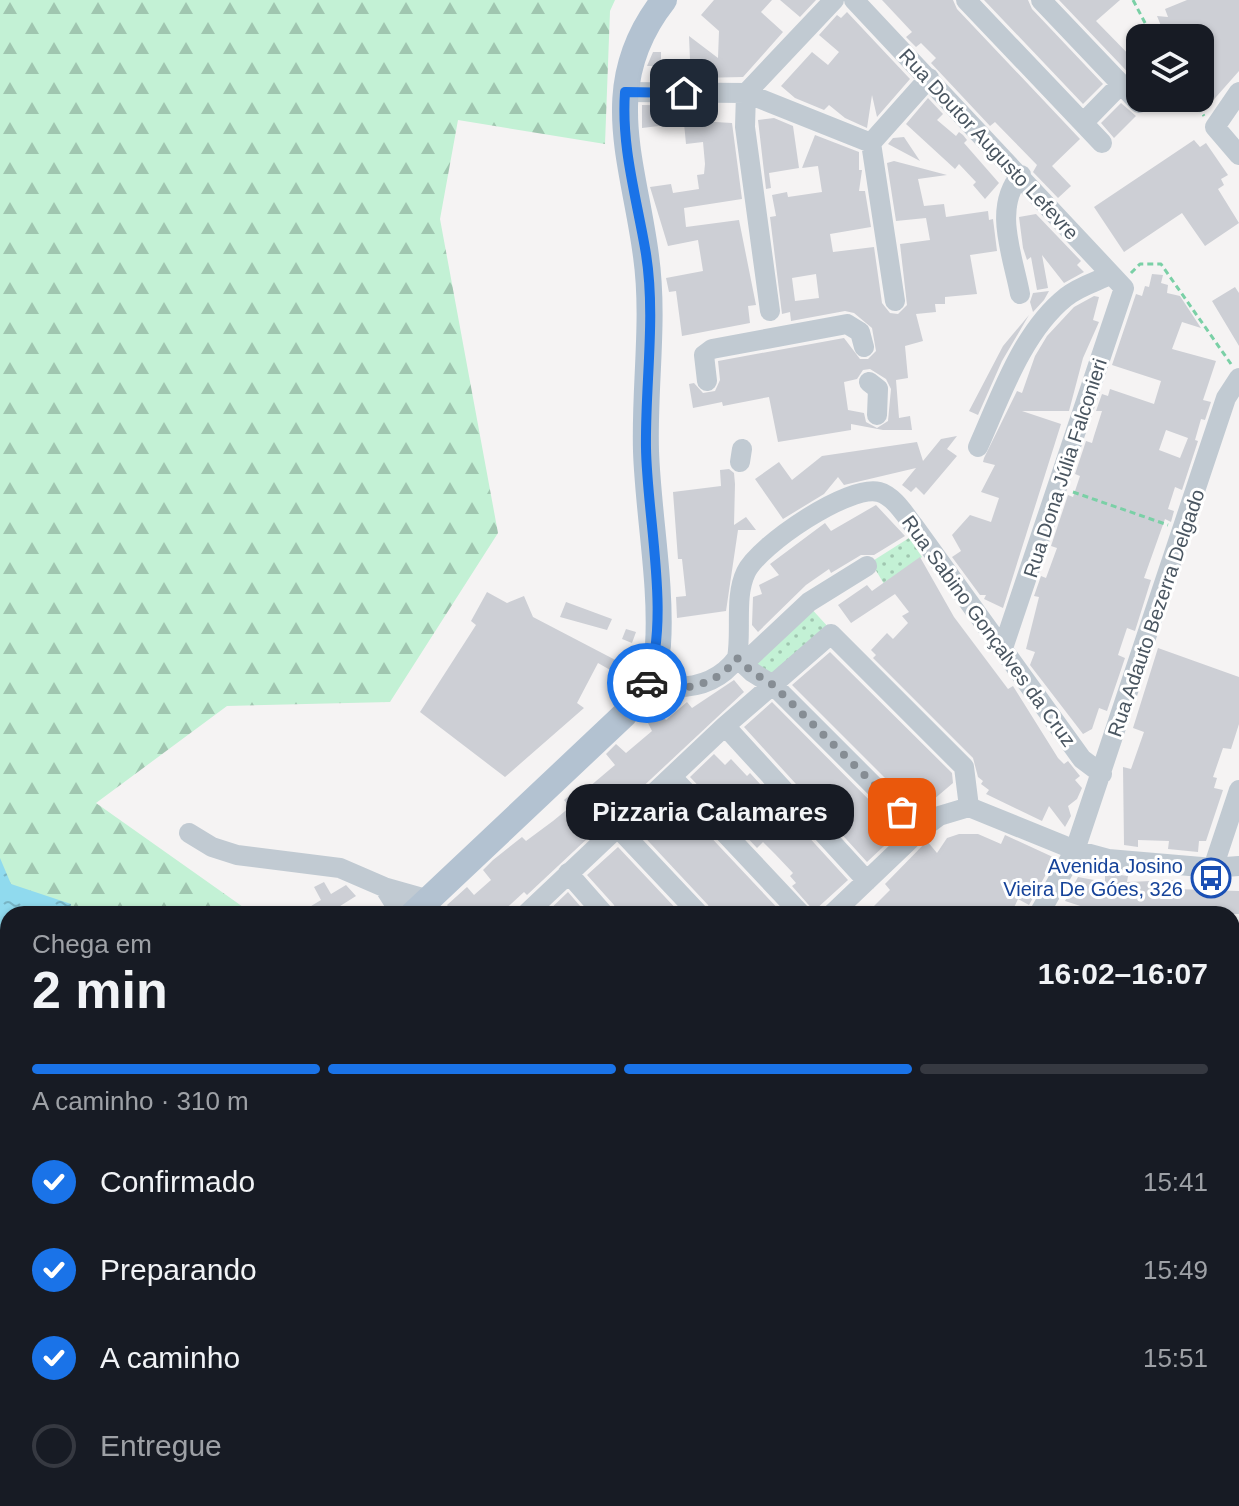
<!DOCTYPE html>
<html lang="pt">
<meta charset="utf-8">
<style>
body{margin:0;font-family:Arial,sans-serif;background:#242831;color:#f1f3f6;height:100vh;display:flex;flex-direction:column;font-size:30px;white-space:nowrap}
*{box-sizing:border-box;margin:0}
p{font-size:26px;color:#9ea1a6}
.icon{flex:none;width:44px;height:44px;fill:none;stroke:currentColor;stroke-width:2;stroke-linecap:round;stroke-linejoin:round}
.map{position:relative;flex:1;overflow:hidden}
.side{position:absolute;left:0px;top:906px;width:1240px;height:600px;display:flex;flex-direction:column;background:#171b24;border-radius:24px 24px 0 0;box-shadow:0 2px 6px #0004}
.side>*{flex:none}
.tools{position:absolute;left:1126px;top:24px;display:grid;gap:16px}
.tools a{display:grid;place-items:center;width:88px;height:88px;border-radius:16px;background:#171b24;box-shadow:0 2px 6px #0004;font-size:40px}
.pin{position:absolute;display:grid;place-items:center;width:68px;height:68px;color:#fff;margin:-34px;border-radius:16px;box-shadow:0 4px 12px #0006}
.courier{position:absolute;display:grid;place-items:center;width:80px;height:80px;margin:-40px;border:6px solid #1a73e8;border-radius:50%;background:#fff;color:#222;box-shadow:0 2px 10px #0007}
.bubble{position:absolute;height:56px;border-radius:24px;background:#171b24;box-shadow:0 2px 6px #0004;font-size:26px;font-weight:700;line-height:56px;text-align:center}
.overview em{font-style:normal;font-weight:700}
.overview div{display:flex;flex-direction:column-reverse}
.overview{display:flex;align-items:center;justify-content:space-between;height:136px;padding:0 32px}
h1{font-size:52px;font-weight:700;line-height:60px}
.bar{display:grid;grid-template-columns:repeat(4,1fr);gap:12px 8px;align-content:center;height:96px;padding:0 32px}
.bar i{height:10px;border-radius:6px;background:#363941}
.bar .on{background:#1a73e8}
.bar p{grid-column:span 4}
ol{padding:0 32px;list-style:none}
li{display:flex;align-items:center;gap:24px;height:88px}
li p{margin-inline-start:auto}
li .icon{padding:8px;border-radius:50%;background:#1a73e8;color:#fff;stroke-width:4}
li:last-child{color:#9ea1a6}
li i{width:44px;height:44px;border:4px solid #363941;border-radius:50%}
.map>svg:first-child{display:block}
.grass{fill:url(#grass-dots)}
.forest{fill:url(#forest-firs)}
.water{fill:url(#water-ripples)}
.building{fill:#cdcfd5;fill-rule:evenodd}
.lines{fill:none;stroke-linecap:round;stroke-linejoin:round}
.path{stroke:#7ad0a6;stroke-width:3;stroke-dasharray:6 4;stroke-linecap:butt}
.minor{stroke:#c1cad2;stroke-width:20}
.major{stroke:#b3c2d1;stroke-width:26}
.done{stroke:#868d94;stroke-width:8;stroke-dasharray:0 14.4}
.route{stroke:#1a73e8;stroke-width:10}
.labels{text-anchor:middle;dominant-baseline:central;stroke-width:6;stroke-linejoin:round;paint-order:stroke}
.street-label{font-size:20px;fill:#4a5661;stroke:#fff}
.transit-label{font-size:20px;fill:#164399;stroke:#fff;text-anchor:end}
</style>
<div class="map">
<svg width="1239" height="1506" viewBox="0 0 1239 1506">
<defs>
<pattern id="grass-dots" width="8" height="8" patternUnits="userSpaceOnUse" patternTransform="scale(2)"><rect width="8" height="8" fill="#c3f1d5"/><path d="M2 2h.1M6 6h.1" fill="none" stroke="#a0c6b0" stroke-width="1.8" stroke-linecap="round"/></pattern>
<pattern id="forest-firs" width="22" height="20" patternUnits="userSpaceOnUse" patternTransform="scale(2)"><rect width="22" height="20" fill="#c3f1d5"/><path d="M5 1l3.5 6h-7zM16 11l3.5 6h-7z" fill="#a0c6b0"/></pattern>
<pattern id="water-ripples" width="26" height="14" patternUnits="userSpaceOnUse" patternTransform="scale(2)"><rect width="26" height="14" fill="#90daee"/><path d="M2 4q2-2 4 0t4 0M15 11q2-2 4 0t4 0" fill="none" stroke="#78b4c4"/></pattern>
</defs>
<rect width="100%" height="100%" fill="#f5f3f3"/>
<path class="grass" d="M909,538L922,557L884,584L871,562Z
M808,605L830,629L773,681L747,661Z"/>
<path class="forest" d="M0,0H615L610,11L605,144L458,120L440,219L498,533L390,702L227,706L96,803L253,914H8V1143L0,1140Z"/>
<path class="water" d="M0,858L11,884L71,904L69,914H8V971L0,965Z"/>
<path class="building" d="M714,0H772L761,12L783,32L743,77L653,79V66H647L653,52H661V60H690L689,36L718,58L719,31L701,15Z
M780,0H816L800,17Z
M882,0H953L957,9L1080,139L1052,166L1071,186L1058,198L1033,172L1037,165L995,122L990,126L931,63L936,58L921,43L916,47L906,37L912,32Z
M984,0H1028L1032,9L1103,84L1083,104Z
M1059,0H1120L1096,21L1140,66V85Z
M1187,0H1239V71L1209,105L1200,92V38H1166L1157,16L1168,17L1165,9Z
M847,12L910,79L877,117L872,95L867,128L845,118L829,105L824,110L795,98L781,86L812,52L828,65L839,52L819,35L837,15L841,18Z
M928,98L943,114L937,120L956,136L959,132L963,135L967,140L964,143L999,183L985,199L973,185L976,182L959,164L955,169L906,124Z
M1121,103L1136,116L1114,138L1101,123Z
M642,105L697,106L698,121L732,123L742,199L684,208L686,227L739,220L756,305L748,306L750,323L682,336L676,291L669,292L666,278L703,271L698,240L668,246L650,187L671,184L673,193L699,189L697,175L704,174L705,164L703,142L686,144L684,123L642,128Z
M774,118L793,126L799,168L769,173L771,188L766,189L758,120Z
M815,135L859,152V170H862L859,191H865L871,227L830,234L833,252L874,247L882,303L890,313L898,314L907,305L900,244L930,240L926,218L896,221L887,163L894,161L947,175L918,179L924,206L944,204L946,217L988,211L989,220L993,219L997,251L970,255L977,294L945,297V304H935L936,312L916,314L923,341L905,346L908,378L896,380L899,418L910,416L912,430H883L851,424V430L778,442L769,397L723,406L722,402L693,408L689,384L694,383L703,393L715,391L720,380L718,361L844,338L860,359H868L876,351L872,328L854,313L845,311L791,321L790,312L782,314L770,217L776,216L772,195L787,192L788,197L822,192L818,166L802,168ZM816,274L819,298L795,301L792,278ZM870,369L886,379L891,389L888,421L877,428L866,422L864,413L848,410L844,382L857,379L863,370Z
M904,137L920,161L888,144L893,138Z
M1194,140L1200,147L1206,143L1228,175L1221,179L1224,185L1218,189L1239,223L1205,246L1182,213L1124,252L1094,207Z
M1036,214L1081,261L1077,265L1084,272L1064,283L1042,255L1048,288L1037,290L1031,257L1027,260L1023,248L1019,217Z
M1152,274L1163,275L1161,283L1168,285L1167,293L1180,296L1201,328L1182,322L1172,349L1216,361L1203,400L1211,402L1205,420L1201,419L1195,440L1198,441L1182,490L1175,487L1168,509L1174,511L1171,522L1165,519L1144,578L1151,580L1135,631L1127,628L1118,655L1125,658L1107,711L1099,708L1092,729L1083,734L1030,665L1035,652L1026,649L1039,597L1034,596L1041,576L1046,578L1057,548L1051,546L1068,495L1073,497L1080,476L1075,474L1086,441L1092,443L1094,436L1102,411H1096L1102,394L1108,396L1110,389L1154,404L1161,381L1112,365L1136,294L1142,296L1145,286L1149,287ZM1166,430L1188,438L1180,458L1159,450Z
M1235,287L1239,293V346L1212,301Z
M1049,291L1044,300L1033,312L1030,302L1033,293Z
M1094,296L1099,297L1093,320L1099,322L1083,358L1069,411H1022L1061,424L1003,608L984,599L986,595H980L952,557L961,551L952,535L970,515L991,522L999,498L981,492L995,465L983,462L984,458L1017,391L1022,393L1035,356L1047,336L1074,307Z
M1029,315L1002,361L978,415L969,411L1003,346Z
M957,436L947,449L957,456L924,495L916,487L911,492L902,485L916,468L844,485L838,477L824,494L783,519L755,479L779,462L792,480L822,456L917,442L923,461L941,439Z
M729,469L734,473L735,484L734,525L746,517L756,530H738L726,611L677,618L676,597L686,596L682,559H678L673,492L721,486L720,470Z
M876,505L905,536L874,555H861L831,573L829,569L806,585L758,632L752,625L753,597L762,594L759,585L779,575L770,564L825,523L831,531Z
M920,557L954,617L1008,689L1013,686L1058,758L1064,764L1068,761L1080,776L1075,780L1082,788L1077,799L1068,806L1071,816L1065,827L1049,806L1042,821L986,794L989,790L981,784L983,781L978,777L973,758L873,658L876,655L871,650L887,633L893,639L908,623L902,616L909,612L895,594L851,623L838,605L867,585L872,591Z
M487,592L507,603L524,596L533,617L625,665L619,675L598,663L577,703L584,708L505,777L420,712L476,625L471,621Z
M566,602L612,619L607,630L560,617Z
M626,629L636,632L632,643L622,639Z
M1158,648L1239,677V724L1231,749L1223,748L1213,777L1217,778L1214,788L1223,790L1206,841H1199L1198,852L1168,849L1169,841L1138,840V847L1124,845L1123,767L1131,769L1144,732L1133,728Z
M830,652L952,773L953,783L933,800L928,794L914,807L792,685Z
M734,680L744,692L527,895L524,892L500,914H454L447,905L467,887L474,895L491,880L483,870L493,860L522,837L526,841L553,821L570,807L564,800L578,788L589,787L615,765L606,754L616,744L626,753L652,731L647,721L660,713L666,720L687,702L692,708Z
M772,702L900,831L867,862L744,727Z
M714,754L725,765L731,759L747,776L750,773L848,880L814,911L792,886L796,883L790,876L793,873L775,854L763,842L757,848L690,777Z
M671,795L783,914H712L708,905L636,828Z
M959,834H978L1001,844L1005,835L1055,858L1029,905L1018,899L1011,914L994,910L989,914H866L890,890L885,884L927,841L937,853L947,838Z
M618,847L681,914H617L614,905L587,875Z
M1105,873L1128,876L1127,882L1176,880V889L1239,891V914H1105L1065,901L1078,877L1105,882Z
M324,882L331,894L346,885L356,896L337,908L340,914H298L321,900L314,887Z
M568,892L587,914H545Z"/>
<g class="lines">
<path class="path" d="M1133,0L1153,38
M1192,98L1204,116
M1131,273L1140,264H1161L1231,364
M1073,492L1168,525"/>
<path class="minor" d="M854,0L1124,288L1003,648
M966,0L1102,143
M1041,0L1139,103
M625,92L746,93L871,143
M1239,92L1215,127L1239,155
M1083,123L1121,84
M1020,294C1013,256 992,207 1021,175
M895,301L871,143L929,78
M770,311L745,127L746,93L834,0
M707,381L704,355L712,349L847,324L860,332L864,347
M869,382L878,389L877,415
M978,447C1000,398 1022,332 1066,297C1078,287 1095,282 1110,275
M740,462L742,449
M737,658L752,672L773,685L919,831
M743,664L809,602L867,566
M647,684C681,691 715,688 737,658C742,631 734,597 746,572C759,545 849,484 879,492C894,496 905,515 914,526L1082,759L1102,774
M725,726L867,881
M672,777L801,914
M617,827L699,914
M189,833L212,847L237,855L340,868L384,887L430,900
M1213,868L1239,790
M568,873L604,914
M384,887L401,914
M526,914L725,726L831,634L964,767L969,807
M832,914L919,831L939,816L969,807L1075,850L1108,859L1213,868L1239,866
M1039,914L1075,850L1226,398L1239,378
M1232,1025L1239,1031
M1232,1203L1239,1210
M0,1323L8,1325
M1232,1334L1239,1330
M1232,1401L1239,1413
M0,1440L8,1443
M181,1498L183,1506
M596,1498L598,1506
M700,1498L701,1506
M849,1498L850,1506
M997,1498L998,1506
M1145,1498L1146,1506
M53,1506L57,1498
M249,1506L253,1498
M395,1506L399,1498
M544,1506L550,1498"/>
<path class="major" d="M413,914L624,715C641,695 655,672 658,645C662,585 648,512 646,451C644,386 655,320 646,256C634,162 597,85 664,0
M39,1506L40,1498"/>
</g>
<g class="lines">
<path class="done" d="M647,683C678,694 716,687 737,658L752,672L773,685L902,812"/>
<path class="route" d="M647,683C671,619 647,518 646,448C645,384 656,317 646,254C637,199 621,148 625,92L684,93"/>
</g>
<defs>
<symbol id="bus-ring" viewBox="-11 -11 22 22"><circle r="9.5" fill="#fff" stroke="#1a4fb4" stroke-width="1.5"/><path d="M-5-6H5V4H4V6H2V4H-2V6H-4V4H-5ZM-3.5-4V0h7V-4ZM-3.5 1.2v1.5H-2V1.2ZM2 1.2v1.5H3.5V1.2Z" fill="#1a4fb4"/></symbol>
</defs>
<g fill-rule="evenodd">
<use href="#bus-ring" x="1189" y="856" width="44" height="44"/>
</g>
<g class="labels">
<g class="street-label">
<text transform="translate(989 144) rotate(47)">Rua Doutor Augusto Lefevre</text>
<text transform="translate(1065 468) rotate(-72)">Rua Dona Júlia Falconieri</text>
<text transform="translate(1156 613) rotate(-71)">Rua Adauto Bezerra Delgado</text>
<text transform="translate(989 631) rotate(54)">Rua Sabino Gonçalves da Cruz</text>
</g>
<g class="transit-label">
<text x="1183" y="866">Avenida Josino<tspan x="1183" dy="23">Vieira De Góes, 326</tspan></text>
</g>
</g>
</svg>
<div class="tools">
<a><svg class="icon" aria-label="layers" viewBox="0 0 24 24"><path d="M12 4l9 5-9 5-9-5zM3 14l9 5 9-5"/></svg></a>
</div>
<div class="pin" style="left:902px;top:812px;background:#ea580c"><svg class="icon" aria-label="bag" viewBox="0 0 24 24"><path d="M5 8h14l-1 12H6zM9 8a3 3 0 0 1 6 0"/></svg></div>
<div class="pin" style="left:684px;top:93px;background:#1f2937"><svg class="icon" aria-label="home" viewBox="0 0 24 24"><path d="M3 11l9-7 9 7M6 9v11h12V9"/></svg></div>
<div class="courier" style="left:647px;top:683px"><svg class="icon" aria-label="car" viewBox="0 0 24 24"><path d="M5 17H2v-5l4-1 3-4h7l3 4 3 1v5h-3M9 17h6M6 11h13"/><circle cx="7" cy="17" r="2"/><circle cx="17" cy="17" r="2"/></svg></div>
<div class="bubble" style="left:566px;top:784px;width:288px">Pizzaria Calamares</div>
<section class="side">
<div class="overview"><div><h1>2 min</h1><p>Chega em</p></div><em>16:02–16:07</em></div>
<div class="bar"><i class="on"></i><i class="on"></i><i class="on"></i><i></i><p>A caminho · 310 m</p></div>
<ol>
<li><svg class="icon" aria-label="check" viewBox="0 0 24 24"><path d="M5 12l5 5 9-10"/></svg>Confirmado<p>15:41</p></li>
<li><svg class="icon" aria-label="check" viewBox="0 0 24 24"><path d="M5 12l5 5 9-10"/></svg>Preparando<p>15:49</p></li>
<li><svg class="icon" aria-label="check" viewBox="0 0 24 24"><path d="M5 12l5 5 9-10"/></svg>A caminho<p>15:51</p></li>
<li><i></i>Entregue</li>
</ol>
</section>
</div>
